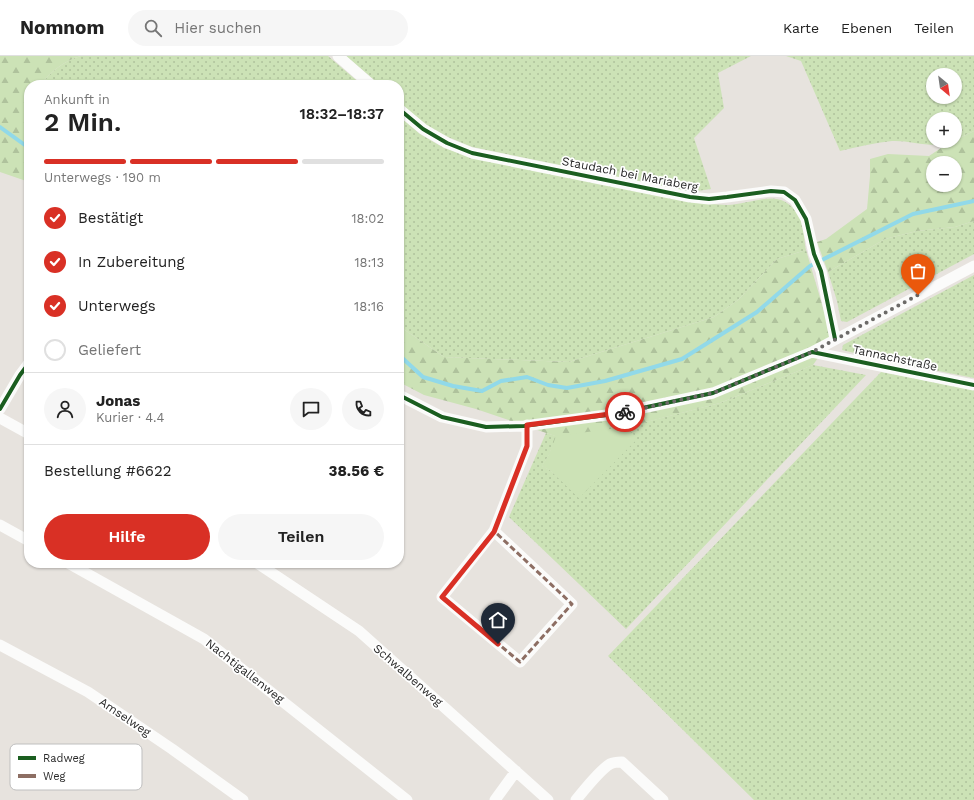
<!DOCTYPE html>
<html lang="de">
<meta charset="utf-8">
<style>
body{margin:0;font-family:"Work Sans",sans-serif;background:#f6f6f6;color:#222;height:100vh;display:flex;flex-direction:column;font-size:15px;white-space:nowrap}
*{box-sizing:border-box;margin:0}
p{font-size:13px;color:#767676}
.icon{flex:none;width:22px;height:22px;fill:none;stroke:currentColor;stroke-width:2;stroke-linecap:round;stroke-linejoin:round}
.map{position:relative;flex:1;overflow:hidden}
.drawer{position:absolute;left:24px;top:24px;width:380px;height:488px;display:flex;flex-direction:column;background:#fff;border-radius:16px;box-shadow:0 1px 3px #0004}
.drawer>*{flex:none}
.needle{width:26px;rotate:151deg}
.controls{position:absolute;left:926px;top:12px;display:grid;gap:8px}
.controls a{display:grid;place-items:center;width:36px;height:36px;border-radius:50%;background:#fff;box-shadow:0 1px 3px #0004;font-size:20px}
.pin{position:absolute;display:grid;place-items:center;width:34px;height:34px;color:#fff;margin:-41px -17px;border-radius:50% 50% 50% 0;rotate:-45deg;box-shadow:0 0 4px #0007}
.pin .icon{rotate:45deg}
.courier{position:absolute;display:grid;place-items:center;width:40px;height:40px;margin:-20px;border:3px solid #d93025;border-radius:50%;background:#fff;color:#222;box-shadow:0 1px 5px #0007}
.overview em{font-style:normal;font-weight:600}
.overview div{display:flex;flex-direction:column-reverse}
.overview{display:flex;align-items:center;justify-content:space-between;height:68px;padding:0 20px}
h1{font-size:26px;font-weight:600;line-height:30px}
.bar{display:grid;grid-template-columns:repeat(4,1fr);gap:6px 4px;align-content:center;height:48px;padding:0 20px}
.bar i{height:5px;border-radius:3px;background:#e0e0e0}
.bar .on{background:#d93025}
.bar p{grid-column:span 4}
.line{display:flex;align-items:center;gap:10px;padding:0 20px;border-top:1px solid #e0e0e0}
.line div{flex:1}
.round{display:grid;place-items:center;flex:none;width:42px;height:42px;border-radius:21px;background:#f6f6f6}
ol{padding:0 20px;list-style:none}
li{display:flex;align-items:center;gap:12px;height:44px}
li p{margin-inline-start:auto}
li .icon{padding:4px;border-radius:50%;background:#d93025;color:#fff;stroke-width:4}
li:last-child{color:#767676}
li i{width:22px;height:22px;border:2px solid #e0e0e0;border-radius:50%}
.cta{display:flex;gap:8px;margin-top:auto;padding:8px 20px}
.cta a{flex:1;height:46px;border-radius:24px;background:#d93025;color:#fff;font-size:16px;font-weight:600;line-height:46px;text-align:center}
.cta a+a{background:#f6f6f6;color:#222}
header{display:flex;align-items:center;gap:24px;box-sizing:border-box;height:56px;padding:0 20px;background:#fff;border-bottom:1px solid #e0e0e0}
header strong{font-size:19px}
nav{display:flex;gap:22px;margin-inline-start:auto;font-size:14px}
.search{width:280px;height:36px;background:#f6f6f6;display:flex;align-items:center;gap:10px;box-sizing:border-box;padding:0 14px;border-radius:22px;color:#767676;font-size:15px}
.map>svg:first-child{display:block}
.grass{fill:url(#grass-dots);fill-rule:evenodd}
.forest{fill:url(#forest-firs);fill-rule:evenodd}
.park{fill:#cce2b6}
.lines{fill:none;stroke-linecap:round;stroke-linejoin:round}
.stream{stroke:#91d9e9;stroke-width:4}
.minor{stroke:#fbfbfa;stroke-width:11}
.quiet{stroke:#8d6e63;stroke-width:3;stroke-dasharray:6 3;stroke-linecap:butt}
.cycleway-casing{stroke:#fff;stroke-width:6}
.cycleway{stroke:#1b5e20;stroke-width:4}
.done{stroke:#6c6a68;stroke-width:4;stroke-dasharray:0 7.2}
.route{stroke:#d93025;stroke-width:5}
.labels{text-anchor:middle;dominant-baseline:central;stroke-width:3.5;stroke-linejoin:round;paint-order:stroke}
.street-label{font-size:12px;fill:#292929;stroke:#fff}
.key{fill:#fff;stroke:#bfbfbf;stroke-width:1}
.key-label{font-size:11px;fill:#292929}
</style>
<header>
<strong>Nomnom</strong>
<div class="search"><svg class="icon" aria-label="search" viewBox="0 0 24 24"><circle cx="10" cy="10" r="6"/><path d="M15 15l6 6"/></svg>Hier suchen</div>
<nav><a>Karte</a><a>Ebenen</a><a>Teilen</a></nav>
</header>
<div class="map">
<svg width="974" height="744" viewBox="0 0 974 744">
<defs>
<pattern id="grass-dots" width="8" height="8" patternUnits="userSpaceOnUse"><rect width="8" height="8" fill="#cce2b6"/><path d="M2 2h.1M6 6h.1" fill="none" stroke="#afc29c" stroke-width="1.8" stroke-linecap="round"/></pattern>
<pattern id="forest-firs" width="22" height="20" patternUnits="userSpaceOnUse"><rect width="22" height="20" fill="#cce2b6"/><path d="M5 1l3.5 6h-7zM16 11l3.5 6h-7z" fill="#afc29c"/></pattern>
</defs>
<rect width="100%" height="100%" fill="#e7e3de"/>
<path class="grass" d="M81,0H328L362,29H40C52,15 63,5 81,0Z
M346,0H751L718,17L724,52L694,82L711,133L690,136L472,91L448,81L427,70L399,46V29H380Z
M786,0H974V75L955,84V63H933V85H954C935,94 912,84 892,85C874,87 857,91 840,95L801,5ZM933,19H955V41H933Z
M399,60L420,78L444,92L474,101L709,148C715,148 721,149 727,149C756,148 783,128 801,164C804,171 804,186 806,194L777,203L738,244L714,261L569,306L444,301L399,270Z
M974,165V198L847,266L841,265L837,245L828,216L885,183L917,175L955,171Z
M974,219V322L883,304L842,294L843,289Z
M813,309L866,319L626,573L509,461L546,377L556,380L549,399L542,410L550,414L579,441L626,371L720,347Z
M881,316L974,334V744H754L608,600Z"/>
<path class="forest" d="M0,0H81C63,5 52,15 40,29H29V126L0,116Z
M974,75V165L955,171L917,175L885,183L828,216L817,186L826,183L867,153L870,120V103L888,98L929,100L947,88ZM933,107H955V129H933Z
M806,194L832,282L813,309L720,347L627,371L637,383L579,442L550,414L542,410L549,399L555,380L476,353L424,339L399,326V270L444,301L569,306L714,261L738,244L777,203Z"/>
<path class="park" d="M626,371L637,383L579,442L550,414L542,410L549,399L556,380Z"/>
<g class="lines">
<path class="stream" d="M0,71L29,92
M399,299L423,321L453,330L482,335L501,325L527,321L548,329L567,332L605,325L682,303L757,256L810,210L913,158L974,145"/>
<path class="minor" d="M338,0L371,29
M399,53L423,73L447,87L472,97L690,141L709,143L727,141L771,135L784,136L795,144L806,163L814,198L821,215L835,283
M812,296L974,329
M399,339L442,361L486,371L524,370L614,358L713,337L812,296L974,210
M0,353L20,319L29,307
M0,362L29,378
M0,469L29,485
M494,475L442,541L520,606L572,548L494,475L527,390V369
M68,507L204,583L407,744
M257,507L359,575L548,744
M0,589L88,636L172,693L243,744
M495,744L516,715
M576,744C584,734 600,714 610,708C614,706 618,706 622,706L663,744"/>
<path class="quiet" d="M494,475L442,541L520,606L572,548L494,475L527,390V369"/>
<defs>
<path id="cycleway" d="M399,53L423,73L447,87L472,97L690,141L709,143L727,141L771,135L784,136L795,144L806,163L814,198L821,215L835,283
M399,339L442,361L486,371L524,370L614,358L713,337L812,296L974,329
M0,353L20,319L29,307"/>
</defs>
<use href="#cycleway" class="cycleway-casing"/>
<use href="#cycleway" class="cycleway"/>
</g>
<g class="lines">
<path class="done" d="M625,356L713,337L812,296L918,239"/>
<path class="route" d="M498,588L442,541L494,476L527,390V369L625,356"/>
</g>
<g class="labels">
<g class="street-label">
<text transform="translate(630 118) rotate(11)">Staudach bei Mariaberg</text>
<text transform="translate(895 302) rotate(12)">Tannachstraße</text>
<text transform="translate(245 615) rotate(38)">Nachtigallenweg</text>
<text transform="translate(408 619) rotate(41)">Schwalbenweg</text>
<text transform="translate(125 661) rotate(34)">Amselweg</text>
</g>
</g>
<rect x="10" y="688" width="132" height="46" rx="6" class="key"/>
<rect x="18" y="700" width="18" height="4" fill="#1b5e20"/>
<rect x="18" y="718" width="18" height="4" fill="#8d6e63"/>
<g class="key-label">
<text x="43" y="706">Radweg</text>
<text x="43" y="724">Weg</text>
</g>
</svg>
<div class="controls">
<a><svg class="needle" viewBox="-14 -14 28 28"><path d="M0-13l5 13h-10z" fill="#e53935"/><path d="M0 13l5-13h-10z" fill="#767676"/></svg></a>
<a>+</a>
<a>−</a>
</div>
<div class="pin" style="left:918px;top:239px;background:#ea580c"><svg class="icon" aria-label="bag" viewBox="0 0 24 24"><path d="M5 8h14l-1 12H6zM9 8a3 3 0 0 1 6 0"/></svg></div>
<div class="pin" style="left:498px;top:588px;background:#1f2937"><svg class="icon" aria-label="home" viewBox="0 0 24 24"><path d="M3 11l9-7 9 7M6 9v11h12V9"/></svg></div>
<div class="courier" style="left:625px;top:356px"><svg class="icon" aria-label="bike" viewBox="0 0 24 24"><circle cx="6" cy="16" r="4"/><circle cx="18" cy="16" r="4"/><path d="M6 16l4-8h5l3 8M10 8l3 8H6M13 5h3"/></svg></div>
<section class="drawer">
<div class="overview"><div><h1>2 Min.</h1><p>Ankunft in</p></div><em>18:32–18:37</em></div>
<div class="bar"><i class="on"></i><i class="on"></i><i class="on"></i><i></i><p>Unterwegs · 190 m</p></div>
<ol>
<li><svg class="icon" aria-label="check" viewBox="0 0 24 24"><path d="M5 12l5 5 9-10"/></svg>Bestätigt<p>18:02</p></li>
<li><svg class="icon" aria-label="check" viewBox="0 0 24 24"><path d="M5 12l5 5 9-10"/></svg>In Zubereitung<p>18:13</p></li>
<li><svg class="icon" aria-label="check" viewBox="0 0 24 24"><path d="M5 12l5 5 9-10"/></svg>Unterwegs<p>18:16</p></li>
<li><i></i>Geliefert</li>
</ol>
<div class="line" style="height:72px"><a class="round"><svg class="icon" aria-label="person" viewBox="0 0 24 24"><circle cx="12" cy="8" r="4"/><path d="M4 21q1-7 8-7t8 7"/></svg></a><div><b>Jonas</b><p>Kurier · 4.4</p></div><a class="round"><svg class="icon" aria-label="chat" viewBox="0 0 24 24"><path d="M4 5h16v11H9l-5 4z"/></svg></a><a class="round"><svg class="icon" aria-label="phone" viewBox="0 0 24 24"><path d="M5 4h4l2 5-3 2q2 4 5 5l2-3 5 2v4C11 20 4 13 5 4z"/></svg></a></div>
<div class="line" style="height:52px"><div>Bestellung #6622</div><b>38.56 €</b></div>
<div class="cta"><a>Hilfe</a><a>Teilen</a></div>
</section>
</div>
